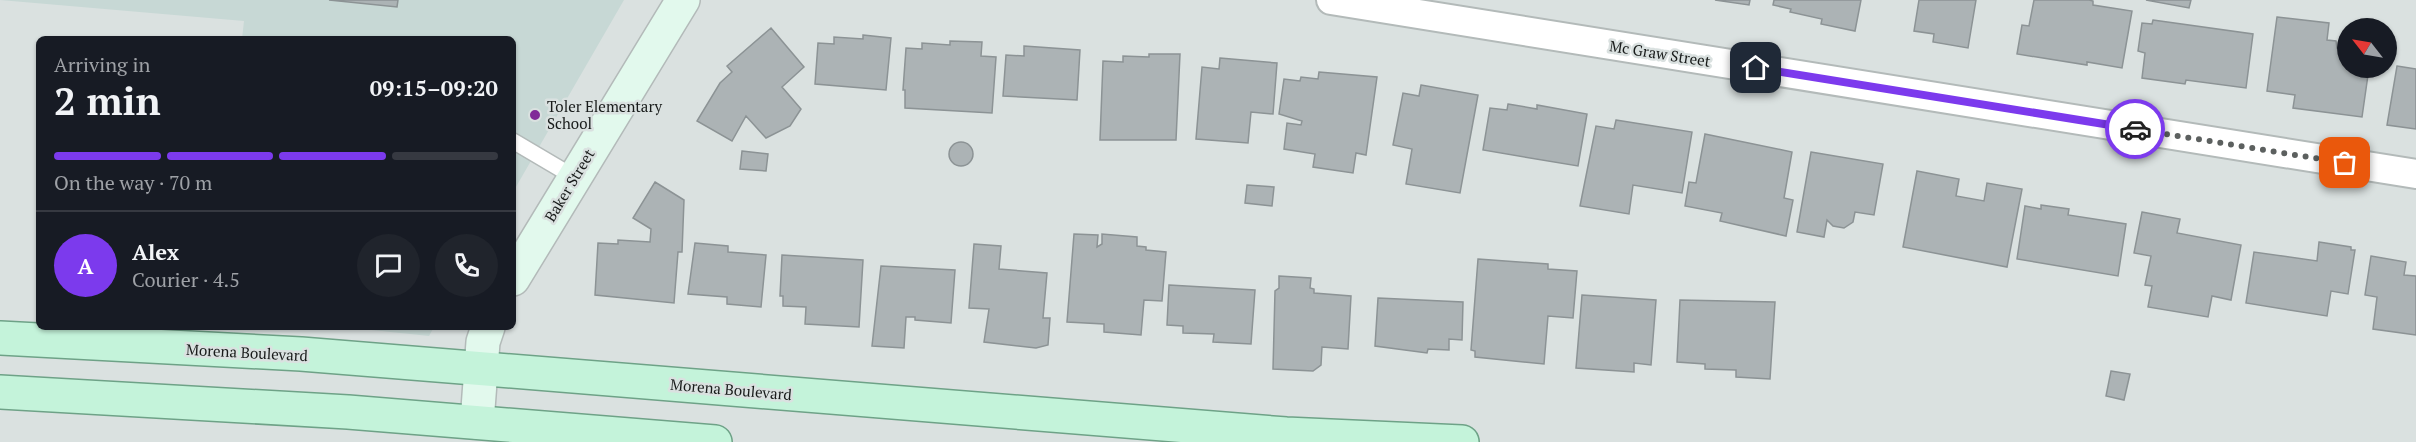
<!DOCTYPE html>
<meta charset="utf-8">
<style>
body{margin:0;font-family:"PT Serif",serif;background:#20242c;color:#f1f3f6;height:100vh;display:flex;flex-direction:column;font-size:22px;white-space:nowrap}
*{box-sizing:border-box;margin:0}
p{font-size:20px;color:#9ea1a6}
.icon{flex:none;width:33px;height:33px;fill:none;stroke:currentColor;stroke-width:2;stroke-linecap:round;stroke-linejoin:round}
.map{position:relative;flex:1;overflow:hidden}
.sheet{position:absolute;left:36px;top:36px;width:480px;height:294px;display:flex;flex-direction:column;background:#171b24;border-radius:9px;box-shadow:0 2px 4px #0004}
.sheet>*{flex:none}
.needle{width:39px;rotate:301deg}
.controls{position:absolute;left:2337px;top:18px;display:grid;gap:12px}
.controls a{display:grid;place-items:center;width:60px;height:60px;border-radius:50%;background:#171b24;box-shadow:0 2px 4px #0004;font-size:30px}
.pin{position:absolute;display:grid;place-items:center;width:51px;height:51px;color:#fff;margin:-26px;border-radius:12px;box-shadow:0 3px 9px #0006}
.courier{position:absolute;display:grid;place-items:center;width:60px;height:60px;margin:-30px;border:4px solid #7c3aed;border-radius:50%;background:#fff;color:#222;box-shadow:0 2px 8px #0007}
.head em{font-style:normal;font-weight:700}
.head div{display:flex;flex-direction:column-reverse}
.head{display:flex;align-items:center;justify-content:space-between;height:102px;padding:0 18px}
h1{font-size:39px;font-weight:700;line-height:45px}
.bar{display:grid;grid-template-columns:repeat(4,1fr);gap:9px 6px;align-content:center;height:72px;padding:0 18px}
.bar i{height:8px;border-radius:4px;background:#363941}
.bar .on{background:#7c3aed}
.bar p{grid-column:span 4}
.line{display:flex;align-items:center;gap:15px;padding:0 18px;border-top:2px solid #363941}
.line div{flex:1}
.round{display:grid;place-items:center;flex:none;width:63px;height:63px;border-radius:32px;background:#20242c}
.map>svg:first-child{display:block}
.built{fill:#c7d8d5}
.building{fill:#acb3b5;stroke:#8c9395;stroke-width:1.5}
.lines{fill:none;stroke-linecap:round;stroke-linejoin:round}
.lane-casing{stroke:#b3bab9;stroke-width:18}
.street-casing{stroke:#b3bab9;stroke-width:32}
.secondary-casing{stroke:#b3bab9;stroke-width:36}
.primary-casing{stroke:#6ea287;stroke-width:36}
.lane{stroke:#fff;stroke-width:15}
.street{stroke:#fff;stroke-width:28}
.secondary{stroke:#e2f9ed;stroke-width:33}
.primary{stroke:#c4f3da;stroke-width:33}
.done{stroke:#5c605f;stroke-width:6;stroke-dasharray:0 10.8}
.route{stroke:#7c3aed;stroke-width:8}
.poi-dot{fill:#802a98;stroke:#dae1e0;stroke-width:2}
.labels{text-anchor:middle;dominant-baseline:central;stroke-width:5;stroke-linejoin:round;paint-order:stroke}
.street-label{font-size:15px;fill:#181b1a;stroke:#dae1e0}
.poi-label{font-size:15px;fill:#181b1a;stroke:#dae1e0;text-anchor:start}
</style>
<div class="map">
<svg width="2416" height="442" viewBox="0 0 2416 442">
<rect width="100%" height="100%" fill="#dae1e0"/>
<path class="built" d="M0,0H624L513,192V39H242L244,21Z
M343,327H434L429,336Z"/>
<path class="building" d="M329,0H398L397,7Z
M1715,0H1750L1749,5Z
M1774,0H1861L1855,31L1821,24L1822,19L1790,12L1791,9L1773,5Z
M1919,0H1976L1968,48L1933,42L1934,34L1914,31Z
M2034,0H2089L2093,1V5L2132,11L2122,68L2087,62V65L2017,54L2022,25L2029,26Z
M2146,0H2191L2189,8Z
M2277,17L2329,23L2327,40L2336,41L2337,48L2348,49V68H2369L2362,117L2293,108L2295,95L2267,91Z
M2153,20L2253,34L2246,88L2186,80L2185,84L2142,78L2145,53L2138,51L2142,23L2152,24Z
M771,28L804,67L782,87L801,109L790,126L766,138L746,116L732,141L697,121L720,83L732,72L727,66Z
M863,35L891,38L886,90L815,84L818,43L834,44V37L863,39Z
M950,41L982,42L981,56L996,57L992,113L905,108V90H903L906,48L922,49V43L950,45Z
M1024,46L1080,50L1077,100L1003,96L1006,55L1024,56Z
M1149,54H1180L1176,140H1100L1103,61L1123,62V56L1149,57Z
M1220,58L1277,63L1273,114L1251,112L1248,143L1196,139L1202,67L1219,69Z
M2397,66L2416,69V129L2387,125Z
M1319,72L1377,77L1366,155L1356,153L1353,173L1313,167L1315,154L1284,149L1287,123L1301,125L1302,121L1279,114L1284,79L1300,81L1301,77L1318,79Z
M1421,85L1478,95L1460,193L1406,184L1412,149L1393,145L1403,93L1419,96Z
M1508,104L1537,109V105L1587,114L1578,166L1483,150L1490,108L1507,110Z
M1616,120L1692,132L1682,193L1633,185L1629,214L1580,206L1596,126L1614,129Z
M1705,134L1792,152L1784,198L1793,200L1786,236L1720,221L1722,213L1685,206L1689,182L1696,183Z
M949 154a12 12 0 1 1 24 0a12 12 0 1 1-24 0Z
M742,151L768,154L766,171L740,169Z
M1811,152L1883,164L1874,215L1855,212L1853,222L1844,228L1833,226L1827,220L1824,237L1797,232Z
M1917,171L1959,179L1956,196L1984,201L1987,183L2022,189L2007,267L1903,247Z
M655,182L684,200L682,252H678L674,303L595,295L598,243L618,244V240L650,242L651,229L633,218Z
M1247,185L1274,187L1272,206L1245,203Z
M2041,205L2069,209L2068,215L2126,224L2118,276L2017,259L2025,206L2041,209Z
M2142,212L2180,219L2177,233L2241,245L2231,300L2212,296L2208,317L2148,307L2152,286L2145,285L2151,256L2134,253Z
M1074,234L1098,235L1097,247L1102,244V234L1137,237V246L1146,247V250L1166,252L1162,301L1144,300L1141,335L1104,332V324L1067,322Z
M2319,242L2351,247V250H2355L2348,294L2331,291L2327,316L2246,303L2254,252L2317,261Z
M695,243L728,246V252L766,255L761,307L727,304V297L688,294Z
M974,244L1001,246L999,269L1047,273L1043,318H1050L1048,345L1036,348L984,342L989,309L969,308Z
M782,255L863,260L859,327L805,324L806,307L783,306V296H780Z
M2371,256L2406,262L2404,275L2416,276V335L2373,329L2377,297L2365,295Z
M1478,259L1548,264V269L1577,271L1573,318L1548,316L1544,364L1475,357V351L1471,350Z
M881,266L955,270L951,323L915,320V317H906L904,348L872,346Z
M1279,276L1311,278L1310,288L1314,289V293L1351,296L1348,349L1322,347L1321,365L1313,371L1273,369L1275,291L1279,288Z
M1169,285L1255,290L1251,344L1213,342L1214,334L1183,333V326L1167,325Z
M1582,295L1656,300L1651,365L1634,363V372L1576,368Z
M1378,298L1463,302L1462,340L1449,339V350L1428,349L1427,353L1375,346Z
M1680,300L1775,302L1770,379L1736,377V370L1705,369V364L1677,362Z
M2111,371L2130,374L2124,400L2106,396Z"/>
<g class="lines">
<defs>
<path id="lane" d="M513,141L574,177"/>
<path id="street" d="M1331,0L2416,174"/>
<path id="secondary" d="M513,279L683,0
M477,422L483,342L488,327"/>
<path id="primary" d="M0,338L301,354L1286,434L1462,442
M0,392L348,412L715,442"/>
</defs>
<use href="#lane" class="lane-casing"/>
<use href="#street" class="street-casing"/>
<use href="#secondary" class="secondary-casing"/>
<use href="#primary" class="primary-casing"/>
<use href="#lane" class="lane"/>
<use href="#street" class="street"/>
<use href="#secondary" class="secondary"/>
<use href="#primary" class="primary"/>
</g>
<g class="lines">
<path class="done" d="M2135,129L2345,163"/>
<path class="route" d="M1756,68L2135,129"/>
</g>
<circle class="poi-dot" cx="535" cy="115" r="6"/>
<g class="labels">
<g class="street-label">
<text transform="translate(1660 53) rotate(9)">Mc Graw Street</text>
<text transform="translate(569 185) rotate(-59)">Baker Street</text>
<text transform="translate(247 352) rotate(3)">Morena Boulevard</text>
<text transform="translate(731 389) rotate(5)">Morena Boulevard</text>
</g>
<g class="poi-label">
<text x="547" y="106">Toler Elementary<tspan x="547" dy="17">School</tspan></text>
</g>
</g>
</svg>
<div class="controls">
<a><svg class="needle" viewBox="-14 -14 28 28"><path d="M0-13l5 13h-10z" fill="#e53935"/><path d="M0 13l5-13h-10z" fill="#9ea1a6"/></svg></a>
</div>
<div class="pin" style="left:2345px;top:163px;background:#ea580c"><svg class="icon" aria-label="bag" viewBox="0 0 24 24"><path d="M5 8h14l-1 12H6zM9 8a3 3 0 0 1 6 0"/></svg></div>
<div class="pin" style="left:1756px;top:68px;background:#1f2937"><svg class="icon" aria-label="home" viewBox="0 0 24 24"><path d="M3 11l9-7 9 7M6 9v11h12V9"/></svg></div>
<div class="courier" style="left:2135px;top:129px"><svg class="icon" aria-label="car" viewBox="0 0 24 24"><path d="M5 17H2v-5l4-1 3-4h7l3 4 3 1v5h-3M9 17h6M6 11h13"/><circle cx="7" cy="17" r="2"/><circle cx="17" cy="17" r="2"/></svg></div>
<section class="sheet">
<div class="head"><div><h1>2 min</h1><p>Arriving in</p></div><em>09:15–09:20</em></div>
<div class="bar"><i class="on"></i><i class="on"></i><i class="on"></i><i></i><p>On the way · 70 m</p></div>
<div class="line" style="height:108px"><b class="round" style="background:#7c3aed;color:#fff">A</b><div><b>Alex</b><p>Courier · 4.5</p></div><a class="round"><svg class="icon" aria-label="chat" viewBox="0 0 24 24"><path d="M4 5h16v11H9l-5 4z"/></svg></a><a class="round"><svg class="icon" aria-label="phone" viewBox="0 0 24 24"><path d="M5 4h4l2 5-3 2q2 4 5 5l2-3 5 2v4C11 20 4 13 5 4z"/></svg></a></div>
</section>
</div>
